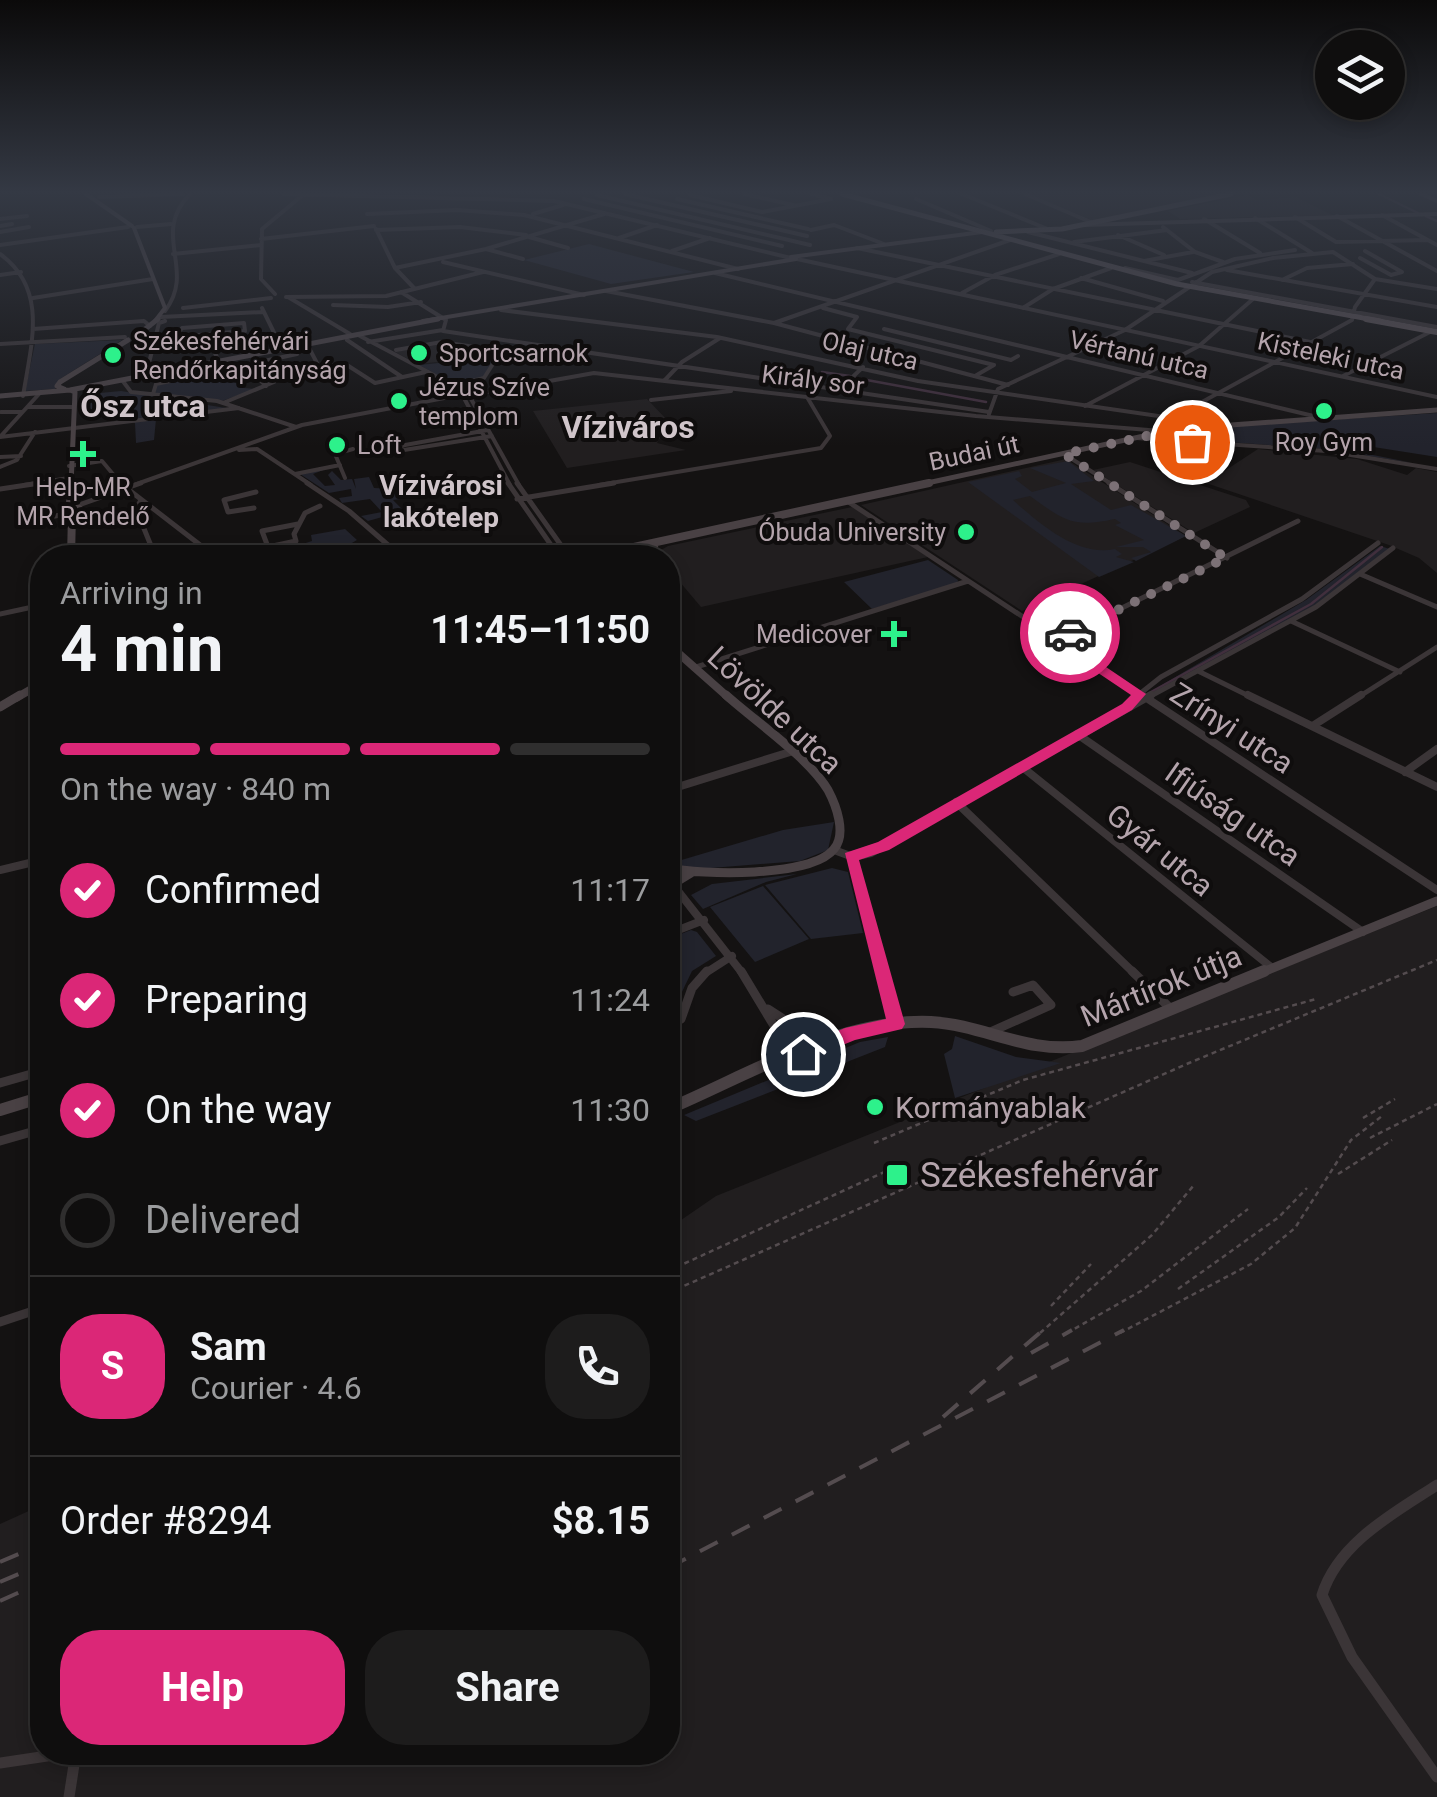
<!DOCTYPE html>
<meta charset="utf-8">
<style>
body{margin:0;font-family:Roboto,sans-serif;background:#1d1c1c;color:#f1f3f6;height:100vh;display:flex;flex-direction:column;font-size:38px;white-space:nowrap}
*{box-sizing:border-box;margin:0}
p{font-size:32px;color:#9b9c9e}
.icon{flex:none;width:55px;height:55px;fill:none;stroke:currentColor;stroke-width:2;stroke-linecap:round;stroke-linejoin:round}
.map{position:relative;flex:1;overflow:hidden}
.side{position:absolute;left:30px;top:545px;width:650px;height:1220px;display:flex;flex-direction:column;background:#0f0e0e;border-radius:40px;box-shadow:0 5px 15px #0003,0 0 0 2px #2f2e2e}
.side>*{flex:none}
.controls{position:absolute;left:1315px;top:30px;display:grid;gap:20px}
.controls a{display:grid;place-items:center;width:90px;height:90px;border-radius:50%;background:#0f0e0e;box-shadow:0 5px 15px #0003,0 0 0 2px #2f2e2e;font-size:50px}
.pin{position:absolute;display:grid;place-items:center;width:85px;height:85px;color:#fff;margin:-42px;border:5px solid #fff;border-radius:50%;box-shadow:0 2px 10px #0007}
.courier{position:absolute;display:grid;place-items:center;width:100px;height:100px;margin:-50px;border:8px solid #db2777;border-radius:50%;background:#fff;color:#222;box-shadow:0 2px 12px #0007}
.overview em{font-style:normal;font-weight:700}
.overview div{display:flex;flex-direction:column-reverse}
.overview{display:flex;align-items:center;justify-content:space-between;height:170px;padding:0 30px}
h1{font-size:65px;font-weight:700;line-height:75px}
.bar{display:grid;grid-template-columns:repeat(4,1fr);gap:15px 10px;align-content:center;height:120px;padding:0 30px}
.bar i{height:12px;border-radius:8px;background:#2f2e2e}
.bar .current{background:#db2777}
.bar p{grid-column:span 4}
.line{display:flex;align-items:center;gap:25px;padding:0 30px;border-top:2px solid #2f2e2e}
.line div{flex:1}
.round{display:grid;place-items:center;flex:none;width:105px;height:105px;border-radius:40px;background:#1d1c1c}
ol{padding:0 30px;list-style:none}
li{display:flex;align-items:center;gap:30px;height:110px}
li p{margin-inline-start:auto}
li .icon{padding:10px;border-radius:50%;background:#db2777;color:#fff;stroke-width:4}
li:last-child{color:#9b9c9e}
li i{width:55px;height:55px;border:5px solid #2f2e2e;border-radius:50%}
.cta{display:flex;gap:20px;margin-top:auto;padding:20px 30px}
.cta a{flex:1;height:115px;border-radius:40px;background:#db2777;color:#fff;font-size:40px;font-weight:700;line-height:115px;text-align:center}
.cta a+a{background:#1d1c1c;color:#f1f3f6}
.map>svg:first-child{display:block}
.built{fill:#211e1f}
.green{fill:#22232c}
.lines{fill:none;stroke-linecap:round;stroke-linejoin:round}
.stream{stroke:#412f3d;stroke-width:2.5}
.street-far4{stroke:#3b3537;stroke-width:4}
.street-far3{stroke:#3b3537;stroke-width:5}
.street-far2{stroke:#3b3537;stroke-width:8}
.street-far1{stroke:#3b3537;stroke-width:9}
.street{stroke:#3b3537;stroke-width:11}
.secondary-far4{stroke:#494144;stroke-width:4}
.secondary-far3{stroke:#494144;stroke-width:5}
.secondary-far2{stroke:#494144;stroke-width:8}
.secondary-far1{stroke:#494144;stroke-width:9}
.secondary{stroke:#494144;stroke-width:12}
.primary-far1{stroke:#584f53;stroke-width:5}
.primary{stroke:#584f53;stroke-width:6}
.rail-far1{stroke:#544c4f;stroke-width:2.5;stroke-dasharray:5 4;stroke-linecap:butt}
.rail{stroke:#544c4f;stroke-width:4;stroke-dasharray:20 16;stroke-linecap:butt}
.route{fill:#db2777}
.done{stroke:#7c7176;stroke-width:10;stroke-dasharray:0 18}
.poi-dot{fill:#2df18b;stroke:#0f0d0d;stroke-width:4}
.labels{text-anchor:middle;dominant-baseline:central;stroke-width:8;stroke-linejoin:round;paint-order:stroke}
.far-poi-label{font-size:25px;fill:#b4a4ac;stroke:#0f0d0d;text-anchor:start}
.far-street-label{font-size:25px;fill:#b4a4ac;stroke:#0f0d0d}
.far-neighbourhood-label{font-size:28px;font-weight:bold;fill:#d0c5ca;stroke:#0f0d0d}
.street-label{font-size:30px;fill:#b4a4ac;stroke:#0f0d0d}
.poi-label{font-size:30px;fill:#b4a4ac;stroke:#0f0d0d;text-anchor:start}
.far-district-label{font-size:32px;font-weight:bold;fill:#d0c5ca;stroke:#0f0d0d}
.near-poi-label{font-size:35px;fill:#b4a4ac;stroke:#0f0d0d;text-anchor:start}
</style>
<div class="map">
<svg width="1437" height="1797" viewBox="0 0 1437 1797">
<rect width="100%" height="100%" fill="#141212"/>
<path class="built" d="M1029,194H1222L1094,221Z
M1247,195L1258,200L1296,197L1332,215L1180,219L1168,211Z
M443,344L494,351L490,356L418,364L395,352Z
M647,399L669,422L657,443L686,450L567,468L533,411Z
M1258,449L1357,459L1407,475L1416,468L1437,472V573L1419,558L1389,545L1206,483Z
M1066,459L1186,536L1022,611L861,505Z
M1130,462L1246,500L1250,507L1194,533L1093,470Z
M852,507L928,557L701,607L668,568V558L656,553L668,546Z
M1437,906V1797H0V1524L42,1505V1752H668V1229L716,1196Z"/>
<path class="green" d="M589,244L694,272L611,284L524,260Z
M122,340L60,379L55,389L25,391L35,344Z
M498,357L483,377L455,384L419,365Z
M231,368L244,388L256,389L222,401L153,394L157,384Z
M121,391L226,408L156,419L154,440L136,443L135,423L88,410L89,394Z
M1437,413V457L1348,443V450L1413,463L1324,449L1158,437L1220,427Z
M1068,461L1094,481L1071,484L1111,510L1131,505L1186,536L1136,561L1131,558L1151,552L1143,547H1116L1144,540L1115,525L1121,523L1115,519C1072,528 1065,521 1030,496L1013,500C1041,525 1078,557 1115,549L1122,554L1116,557L1134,562L1099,577L968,482L1019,471L1022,476L1015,479L1032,492L1066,483L1030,468Z
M326,469L313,474L325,486L335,485L328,475L332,471L341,480L352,479L356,489L354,479L369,477L374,488L399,489L401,499L393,500L404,511L368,521L361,516L382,512L370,499L342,503L339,498L352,496L351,489L329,493L300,474Z
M345,529L357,540C330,557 302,564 265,556L312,541L311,535Z
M1380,546L1390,549L1319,604L1154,695L1150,692L1306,600Z
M928,560L958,580L957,584L872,609L844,582Z
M834,822L828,850L800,861L686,870L668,864L783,830Z
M832,868L848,872L863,933L811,939L765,885Z
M797,874L766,882L703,909L691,895L712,884Z
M763,886L809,939L755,962L710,907Z
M691,930L697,932L716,956L692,971L668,1021V939Z
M955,1036L1016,1057L1061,1063L955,1098L944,1054L952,1049Z
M888,1037L885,1047L696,1121L684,1115L860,1042Z"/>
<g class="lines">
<path class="stream" d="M1379,194L1418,213
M1426,216L1437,221
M822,372L850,376
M856,378L986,402
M1151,692L1311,604L1382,547"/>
<path class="street-far4" d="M284,194L554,201L791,258
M625,194L807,236
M744,194L793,205
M812,194L831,199
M962,194L1050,230
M1025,194L1093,223
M597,195L810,245
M690,195L762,212L831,199
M99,197L183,194
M584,199L782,246
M677,199L808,229
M916,199L991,231
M367,214L457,210L524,215L738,269
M533,214L563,205
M1382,215L1437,245
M1337,216L1437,271
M1295,217L1336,242
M1255,218L1312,253
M0,219L27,216
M1204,219L1260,253
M0,226L12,224
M137,227L171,224
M1163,227L1195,252L1223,262
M376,229L395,268L414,288
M376,230L460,227L526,235
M811,230L834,225L884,244
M0,232L29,227L17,229
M1028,232L1192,273
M1118,235L1164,255
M529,237L568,248
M619,238L657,225
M261,239L374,226
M1074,242L1167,230
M1336,242L1428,240
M0,245L128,227
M857,248L1310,342
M486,249L523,259
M672,251L710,238
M1333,252L1375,279L1437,289
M0,254C49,289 31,345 23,396
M173,254L261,245
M1360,258L1391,275L1402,272L1365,251
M797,259L1437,397
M1144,261L1193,252
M443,262L584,295
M395,268L486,249L604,214
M1125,268L1178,280L1235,259L1295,250
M1227,270L1437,307
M715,273L1322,418
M0,275L21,272
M1081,278L1163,301
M1282,280L1307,268L1353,264
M1192,282L1437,327
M606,291L774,323L1008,385
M401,292L446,320L443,331
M962,293L995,275L1059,254
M275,294L261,279L262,229L304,194
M286,297L386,296L483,272
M288,297L350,334
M33,298L153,279
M333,305L388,307L421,302
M183,308L271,298
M262,308L282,349
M823,308L857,317L848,329L994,365L975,376
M1023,308L1053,289L1111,268
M501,310L717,337L918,381L1172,418
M165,311C197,269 150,235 190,194
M161,317L263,312
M244,323L245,331L175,337L182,328Z
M774,323L1010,240
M33,329L144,321L150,326
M884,329L1011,360L1018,356
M443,331L989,412
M206,336L219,361
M360,336L468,393
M347,340L402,377
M368,342L443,330
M0,344L125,337
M307,344L318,365H347L375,383L426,372
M396,350L442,342L501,351
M245,365L266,386
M146,375L159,323L165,321
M1343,376L1432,331
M122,380L131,392L217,401L296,427
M664,381L682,362L720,338
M455,385L484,378L503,348
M840,389L863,367
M153,394L156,384L297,354
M471,395L594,373L976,416L1161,431
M470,397L519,485
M464,398L510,485
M651,400L731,391
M223,403L274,382L256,363
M1085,406L1199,346L1253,299
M28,407H74
M1,412H22
M989,414L998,389L1125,330L1212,272L1273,258L1333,252
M1158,426L1352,320L1355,307L1375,279
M488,430L394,447L404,450L492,436
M0,437L239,408
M0,437L39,394
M1136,438L1326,451L1437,469
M239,450L257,449L311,485
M1064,454L1113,485
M0,457L21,456
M69,466L102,461L122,485
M0,467L17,460L35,432
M295,474L340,465
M345,478L335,454L353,449
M24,485L69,478
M134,485L302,425L476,392
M599,485L821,448L830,436L807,397"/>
<path class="street-far3" d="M120,483L217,558
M307,483L349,511L403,558
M508,483L560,558
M517,483L570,558
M1109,483L1227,558
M0,489L40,483
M517,499L614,483
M141,500L136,509L156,558
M847,501L1146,698
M76,506L141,483
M254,508L228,512L224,500L256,492
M55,516L61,515
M298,524L262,531L268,547L296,541L294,534L305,513L320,506
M1360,574L1437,607
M0,614L42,605
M1291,621L1400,672
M1057,640L1298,521
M693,668L968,581
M1198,671L1253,698
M1137,696L1161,677L1302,599L1378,543
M1147,698L1316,607L1393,548
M1357,698L1437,647"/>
<path class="street-far2" d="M1142,695L1437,890
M1248,695L1437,787
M1314,725L1361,695
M1077,734L1363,932
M1021,766L1271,967
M1405,772L1437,749
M668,790L790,752
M956,802L1135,974
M834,850L853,857L871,853L1151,695
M851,857L883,974
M0,870L42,860
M669,887L678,891L743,974
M668,934L704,920
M704,974L732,956"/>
<path class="street-far1" d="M741,971L782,1039L796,1051
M882,971L896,1024
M1132,971L1170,1008
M768,1009L805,1033L832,1035
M668,1026L681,1019L692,988L707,971
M797,1029L804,1047
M988,1033L1051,1005L1033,985L1013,992
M0,1083L42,1071
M0,1141L42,1129
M0,1322L42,1308"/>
<path class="street" d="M1437,1485C1394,1513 1338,1543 1322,1595L1352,1657L1437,1777
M0,1763L74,1752
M69,1797L76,1752"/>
<path class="secondary-far4" d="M86,194L132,226
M1421,194L1437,201
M1083,225L1437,214
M134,228L165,308L155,321
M791,257L982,232
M423,321L796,259"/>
<path class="secondary-far3" d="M135,337L158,319
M64,389L57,386L60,382L128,340
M70,390L75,392L71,485
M0,396L70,390L438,319
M918,485L1176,429L1437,410"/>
<path class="secondary-far2" d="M71,483L70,504L79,509L63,511L71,506
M71,558L72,513
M583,558L929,483
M635,558L654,546
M668,644L729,698
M16,698L42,683"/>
<path class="secondary-far1" d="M0,707L20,695
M668,868C701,875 811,878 834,849C847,834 836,805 828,790C808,757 756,722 726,695
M668,887L691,873
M1258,974L1437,901"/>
<path class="secondary" d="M668,1109C749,1075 840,1018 931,1022C984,1025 1027,1054 1082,1046L1264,971
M0,1110L42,1097"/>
<path class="primary-far1" d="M842,194L1177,284L1380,321
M996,232L1062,229L1231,194"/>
<path class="primary" d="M1366,319L1437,332"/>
<path class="rail-far1" d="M1363,1118L1395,1099
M1370,1138L1437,1104
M874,1143L1023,1080L1316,999
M1338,1174L1392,1140
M668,1271L893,1168
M1178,1289L1279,1217L1307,1188
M668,1293L1189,1063L1437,960
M1051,1306L1091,1264
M1040,1333L1152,1235L1194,1185
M1067,1333L1141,1291L1248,1209
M1120,1333L1251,1264L1295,1228L1351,1140L1382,1116"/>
<path class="rail" d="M1031,1353L1072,1330
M943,1417L1043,1330
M0,1562L42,1544
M668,1568L1124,1330
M0,1582L42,1564
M0,1601L42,1582"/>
</g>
<linearGradient id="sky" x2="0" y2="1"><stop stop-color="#0b0a0a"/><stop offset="0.43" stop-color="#343944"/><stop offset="1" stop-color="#343944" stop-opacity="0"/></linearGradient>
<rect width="1437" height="446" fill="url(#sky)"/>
<path class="route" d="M1065,631L1076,633L1066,640L1146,694L1132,710L889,850L859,860L905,1024L902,1029L855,1040L803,1061L797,1059V1048L845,1028L886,1019L845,853L878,842L1122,704L1131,695L1052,642V637Z"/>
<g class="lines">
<path class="done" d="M1070,633L1226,558L1064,454L1147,436L1192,442"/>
</g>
<g class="poi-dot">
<circle cx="419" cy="353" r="10"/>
<circle cx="113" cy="355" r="10"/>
<circle cx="399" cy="401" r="10"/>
<circle cx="1324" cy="411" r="10"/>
<circle cx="337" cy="445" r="10"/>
<path d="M78 439h10v10h10v10h-10v10h-10v-10h-10v-10h10z"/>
<circle cx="966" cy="532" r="10"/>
<path d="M889 619h10v10h10v10h-10v10h-10v-10h-10v-10h10z"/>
<circle cx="875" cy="1107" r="10"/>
<rect x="885" y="1163" width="24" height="24" rx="5"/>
</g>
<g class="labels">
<g class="far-poi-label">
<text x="133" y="341">Székesfehérvári<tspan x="133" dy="29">Rendőrkapitányság</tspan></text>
<text x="439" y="353">Sportcsarnok</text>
<text x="419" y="387">Jézus Szíve<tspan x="419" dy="29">templom</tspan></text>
<text x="1324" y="442" text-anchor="middle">Roy Gym</text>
<text x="357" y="445">Loft</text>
<text x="83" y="487" text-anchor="middle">Help-MR<tspan x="83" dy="29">MR Rendelő</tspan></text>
<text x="946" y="532" text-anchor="end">Óbuda University</text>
<text x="872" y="634" text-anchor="end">Medicover</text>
</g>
<g class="far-street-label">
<text transform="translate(870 351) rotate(13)">Olaj utca</text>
<text transform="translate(1139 355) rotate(13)">Vértanú utca</text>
<text transform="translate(1331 356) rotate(12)">Kisteleki utca</text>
<text transform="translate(813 380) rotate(7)">Király sor</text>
<text transform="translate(974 453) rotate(-12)">Budai út</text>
</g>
<g class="far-neighbourhood-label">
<text x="441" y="485">Vízivárosi<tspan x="441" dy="32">lakótelep</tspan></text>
</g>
<g class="street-label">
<text transform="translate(775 710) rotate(43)">Lövölde utca</text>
<text transform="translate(1232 728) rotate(33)">Zrínyi utca</text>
<text transform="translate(1233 814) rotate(35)">Ifjúság utca</text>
<text transform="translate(1160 850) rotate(39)">Gyár utca</text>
<text transform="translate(1161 986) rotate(-22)">Mártírok útja</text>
</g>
<g class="poi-label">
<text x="895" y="1107">Kormányablak</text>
</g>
<g class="far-district-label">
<text x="143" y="406">Ősz utca</text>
<text x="628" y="427">Víziváros</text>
</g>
<g class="near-poi-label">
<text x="920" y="1175">Székesfehérvár</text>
</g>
</g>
</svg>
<div class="controls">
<a><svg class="icon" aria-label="layers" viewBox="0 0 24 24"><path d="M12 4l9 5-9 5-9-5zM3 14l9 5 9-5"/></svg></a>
</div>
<div class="pin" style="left:1192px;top:442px;background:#ea580c"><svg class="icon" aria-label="bag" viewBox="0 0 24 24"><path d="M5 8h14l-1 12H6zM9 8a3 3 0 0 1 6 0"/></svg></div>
<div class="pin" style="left:803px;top:1054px;background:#1f2937"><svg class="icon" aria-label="home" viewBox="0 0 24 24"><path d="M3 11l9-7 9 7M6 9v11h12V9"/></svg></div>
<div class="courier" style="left:1070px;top:633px"><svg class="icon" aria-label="car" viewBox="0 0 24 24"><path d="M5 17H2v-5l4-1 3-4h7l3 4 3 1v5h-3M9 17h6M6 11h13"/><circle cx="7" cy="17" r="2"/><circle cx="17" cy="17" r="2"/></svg></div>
<section class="side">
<div class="overview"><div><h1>4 min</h1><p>Arriving in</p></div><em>11:45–11:50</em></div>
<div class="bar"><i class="current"></i><i class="current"></i><i class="current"></i><i></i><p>On the way · 840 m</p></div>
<ol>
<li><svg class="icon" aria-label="check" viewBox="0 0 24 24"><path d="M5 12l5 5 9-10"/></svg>Confirmed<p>11:17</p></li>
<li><svg class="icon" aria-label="check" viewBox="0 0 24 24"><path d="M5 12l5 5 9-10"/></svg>Preparing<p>11:24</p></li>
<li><svg class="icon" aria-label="check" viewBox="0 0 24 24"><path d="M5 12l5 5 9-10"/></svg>On the way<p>11:30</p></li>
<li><i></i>Delivered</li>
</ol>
<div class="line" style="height:180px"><b class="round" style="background:#db2777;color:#fff">S</b><div><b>Sam</b><p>Courier · 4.6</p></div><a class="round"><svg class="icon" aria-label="phone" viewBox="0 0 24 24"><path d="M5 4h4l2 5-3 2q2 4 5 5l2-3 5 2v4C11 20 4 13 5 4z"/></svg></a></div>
<div class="line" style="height:130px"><div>Order #8294</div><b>$8.15</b></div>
<div class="cta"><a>Help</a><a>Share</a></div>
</section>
</div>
